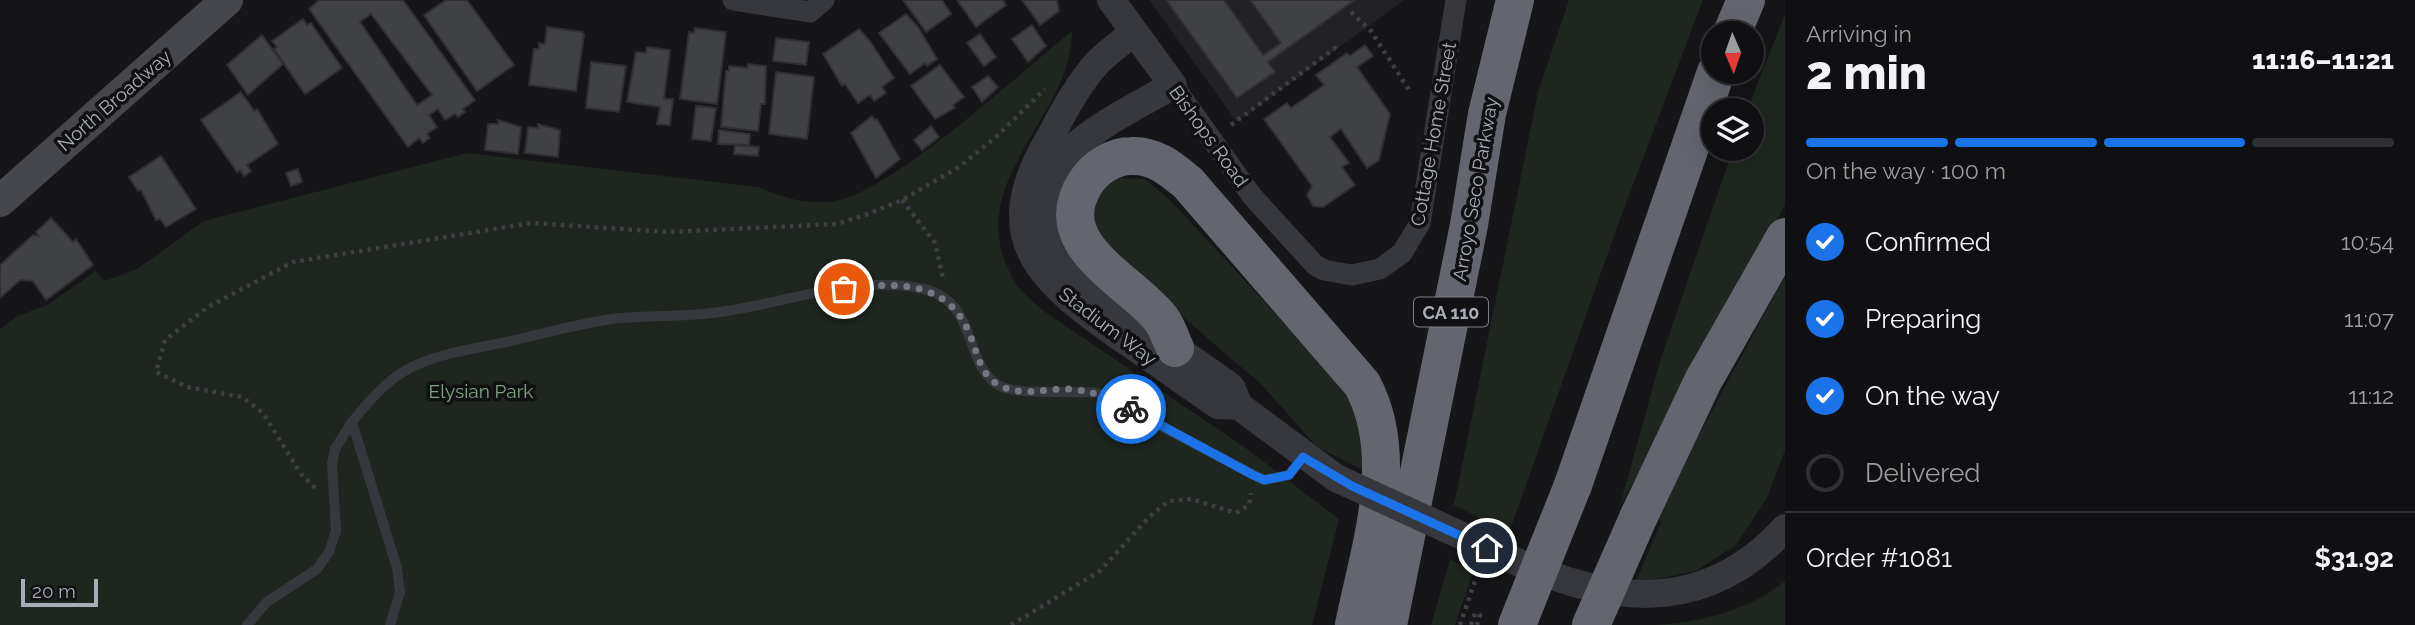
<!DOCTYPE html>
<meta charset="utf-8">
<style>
body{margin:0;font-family:Raleway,sans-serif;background:#19191b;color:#f1f3f6;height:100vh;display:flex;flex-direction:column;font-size:26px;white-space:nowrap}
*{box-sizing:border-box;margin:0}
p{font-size:23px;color:#9c9d9f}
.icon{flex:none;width:38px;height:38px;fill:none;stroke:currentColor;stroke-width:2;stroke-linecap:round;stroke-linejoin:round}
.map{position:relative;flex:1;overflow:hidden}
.details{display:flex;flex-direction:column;background:#101012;width:630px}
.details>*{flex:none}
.needle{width:46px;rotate:178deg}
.controls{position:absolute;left:1701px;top:21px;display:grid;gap:14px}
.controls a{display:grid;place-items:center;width:63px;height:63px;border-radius:50%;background:#101012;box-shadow:0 7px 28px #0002,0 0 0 2px #303032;font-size:35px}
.scale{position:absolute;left:21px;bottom:18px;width:77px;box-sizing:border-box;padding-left:7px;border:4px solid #a8adb8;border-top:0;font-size:19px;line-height:24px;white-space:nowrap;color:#a8adb8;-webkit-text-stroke:5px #111113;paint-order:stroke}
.pin{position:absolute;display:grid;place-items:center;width:60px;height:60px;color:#fff;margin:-30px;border:4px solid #fff;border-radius:50%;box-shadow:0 2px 7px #0007}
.courier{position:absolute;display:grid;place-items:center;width:70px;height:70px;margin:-35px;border:5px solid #1a73e8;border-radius:50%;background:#fff;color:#222;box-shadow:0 2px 9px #0007}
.headline em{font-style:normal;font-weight:800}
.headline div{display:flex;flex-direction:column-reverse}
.headline{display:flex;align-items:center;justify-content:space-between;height:119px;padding:0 21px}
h1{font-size:46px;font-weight:800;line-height:52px}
.bar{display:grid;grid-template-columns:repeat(4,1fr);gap:10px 7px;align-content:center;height:84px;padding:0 21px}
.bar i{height:9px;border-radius:5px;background:#303032}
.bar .active{background:#1a73e8}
.bar p{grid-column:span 4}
.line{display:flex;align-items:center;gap:18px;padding:0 21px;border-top:2px solid #303032}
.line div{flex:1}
ol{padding:0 21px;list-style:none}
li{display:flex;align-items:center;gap:21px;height:77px}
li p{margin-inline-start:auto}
li .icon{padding:7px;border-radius:50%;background:#1a73e8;color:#fff;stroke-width:4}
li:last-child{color:#9c9d9f}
li i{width:38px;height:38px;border:4px solid #303032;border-radius:50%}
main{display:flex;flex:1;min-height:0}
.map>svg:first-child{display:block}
.built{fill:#222225}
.green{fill:#1e261f}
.building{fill:#404145;stroke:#303034;stroke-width:2;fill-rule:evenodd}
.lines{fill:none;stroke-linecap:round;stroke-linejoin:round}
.path{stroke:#3d3f44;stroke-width:4.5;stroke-dasharray:3.5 5;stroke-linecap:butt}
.service{stroke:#37383d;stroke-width:10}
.minor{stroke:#37383d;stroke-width:21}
.tertiary{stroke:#37383d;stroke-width:28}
.secondary{stroke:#45474d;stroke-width:32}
.motorway{stroke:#63666e;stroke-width:38}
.tertiary-bridge{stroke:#37383d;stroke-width:28}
.motorway-bridge{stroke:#63666e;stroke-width:38}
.done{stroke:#757880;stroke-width:7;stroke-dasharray:0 12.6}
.route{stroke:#1a73e8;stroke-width:9}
.labels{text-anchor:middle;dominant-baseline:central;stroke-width:7;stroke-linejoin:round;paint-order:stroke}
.shield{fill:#111113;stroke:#7b7e86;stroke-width:2}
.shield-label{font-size:18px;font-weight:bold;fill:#a8adb8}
.street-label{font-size:19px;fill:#a8adb8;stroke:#111113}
.park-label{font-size:19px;fill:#7fa381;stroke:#111113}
</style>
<main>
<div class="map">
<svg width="1785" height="625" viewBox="0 0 1785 625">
<rect width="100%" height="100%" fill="#161618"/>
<path class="built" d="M1149,0H1404L1237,122Z"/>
<path class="green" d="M1569,0H1703L1620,219L1509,533L1454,505L1538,92Z
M1785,14V205L1620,506L1660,361L1733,149H1752V110H1747Z
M1072,31C1072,120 956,184 1015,282C1021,292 1033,301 1041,309L1247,449L1339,519L1312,625H0V329L18,316L49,304L96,271L105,281L137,269L204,221L467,153L758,187C782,197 803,204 830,202C887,197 1022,71 1072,31Z
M1117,178L1145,179L1171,201L1323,365L1358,411L1365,471L1317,447L1261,384L1148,287L1093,234V199Z
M1785,276V450L1767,498L1736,545L1696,571L1635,583L1662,521L1654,518Z
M1450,560L1474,570L1455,625H1431Z
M1785,581V625H1653C1698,623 1750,610 1785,581Z"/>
<path class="building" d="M319,0H403L475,100L463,109L465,112L458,117L455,114L445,120L438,109L429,115L437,127L427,134L430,138L423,143L419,138L408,147L309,9ZM371,14L432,95L417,105L360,22Z
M446,0H467L514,65L477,91L424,15Z
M903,0H942L951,14L926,32Z
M957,0H1003L1006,5L976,27Z
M1022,0H1057L1059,11L1040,25Z
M1166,0H1224L1263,55L1281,43L1250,0H1355L1268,62L1275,72L1237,98Z
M906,14L918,27L937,59L927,66L925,63L910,74L879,33Z
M303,19L307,25L311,23L342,68L305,94L274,49L277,47L272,41Z
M1032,25L1046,46L1028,62L1012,39Z
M547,27L582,32L584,35L576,91L529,85L534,49H539V43L545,44Z
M695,28L726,32L717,104L680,99L689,32L694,33Z
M859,29L870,41L894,78L882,87L886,93L874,101L870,95L858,103L845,84L842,86L823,54Z
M980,34L996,57L984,66L967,43Z
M262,35L283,64L248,95L227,65Z
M776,38L809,42L806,65L773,61Z
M1365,45L1373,56L1357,67L1390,114L1379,160L1367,168L1341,129L1330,137L1349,163L1342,167L1355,185L1323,207L1313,206L1307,195L1312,186L1264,119L1287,103L1291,108L1324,85L1316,75L1347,53L1350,56Z
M647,47L670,50L664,99H673L670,125L657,124L660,107L627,102L636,52L646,53Z
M591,62L626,66L619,112L586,108Z
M748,64L766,66L765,104H761L758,131L721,127L726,71H729V66L747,68Z
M940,65L964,97L953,105L955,108L935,119L911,86Z
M776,72L814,77L807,139L769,134Z
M988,76L998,87L982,102L972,87Z
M241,92L254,111L257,109L278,144L247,165L251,171L244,176L240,170L237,172L201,120Z
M696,106L716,108L711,141L692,139Z
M872,116L875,120L877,119L900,159L876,178L851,133Z
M498,120L521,127L518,154L485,150L488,124H498Z
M538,124L560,130L558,157L525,153L528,127L538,128Z
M931,126L939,137L922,150L914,140Z
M719,130L750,134L749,145L718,144Z
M735,145L759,147L758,156L734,154Z
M161,156L196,209L166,227L160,219L156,220L141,190L138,191L129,177Z
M298,169L302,182L291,186L286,173Z
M51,218L73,242L76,239L93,265L46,300L33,281L20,280L0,298V265L33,235L39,236L36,232Z"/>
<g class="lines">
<path class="path" d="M1351,12L1371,31L1409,90
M1231,125L1335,48L1339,54
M902,200L935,243L943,278
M315,488L301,474L263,413L242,397L187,387L156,372L165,340L208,307L293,262L531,223L668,232L837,224L868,214L902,200L959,167L995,138L1045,89
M1011,625L1100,571L1149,517L1169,501L1191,499L1236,513L1249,505L1251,493
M1460,625L1478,572
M1471,625L1475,613L1480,615L1477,625"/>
<path class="service" d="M247,625L267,602L317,569L329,552L336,531L332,464L335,449L352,422
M390,625L400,592L397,568L352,422C370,400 388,378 414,366C444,352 479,348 511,341C547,333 583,322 620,318C653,315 687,317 720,312C786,303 856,274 924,289C978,302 963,363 998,385C1015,396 1072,390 1097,393L1264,480L1289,475L1303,457"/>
<path class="minor" d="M733,0L810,12L824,0
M1173,85L1252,196L1315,265L1324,270L1352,275L1380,269L1402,253L1420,223L1456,0"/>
<path class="tertiary" d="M1111,0L1173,85C1140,105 1085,130 1062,160C1052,174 1047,192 1046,210C1043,269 1101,297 1143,326C1172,346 1202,366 1231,387L1239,406L1336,478
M1134,32C1122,42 1108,52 1097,63C1079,83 1064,111 1051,135C991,235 1034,276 1117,335C1151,358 1184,382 1218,405L1239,406
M1482,545C1591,601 1697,625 1785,528"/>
<path class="secondary" d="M0,201L227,0"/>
<path class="motorway" d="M1732,33L1746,0
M1175,348C1171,339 1167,327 1161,319C1131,280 1045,245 1086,182C1096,167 1114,156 1131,156C1155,155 1171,169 1188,183L1362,384C1402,457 1369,549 1354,625
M1573,485L1716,72
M1639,516L1703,381L1785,237
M1388,625L1469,225L1487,114L1515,0"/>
<path class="tertiary-bridge" d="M1336,478L1482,545"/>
<path class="motorway-bridge" d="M1517,625L1573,485
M1591,625L1639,516"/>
</g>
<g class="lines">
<path class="done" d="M844,289C901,281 953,281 973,343C979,360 983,378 1001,386C1023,397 1047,388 1070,389C1093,391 1111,399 1131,409"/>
<path class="route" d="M1131,409L1253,475L1264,480L1289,475L1303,457L1352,486L1487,548"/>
</g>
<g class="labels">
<rect class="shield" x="1414" y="297.5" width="74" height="29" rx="5"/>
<g class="shield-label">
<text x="1451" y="312">CA 110</text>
</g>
<g class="street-label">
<text transform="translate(114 100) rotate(-41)">North Broadway</text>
<text transform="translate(1433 134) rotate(-80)">Cottage Home Street</text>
<text transform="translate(1209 136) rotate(54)">Bishops Road</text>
<text transform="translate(1475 189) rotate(-80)">Arroyo Seco Parkway</text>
<text transform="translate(1108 326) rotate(37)">Stadium Way</text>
</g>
<g class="park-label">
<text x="481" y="391">Elysian Park</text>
</g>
</g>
</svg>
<div class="controls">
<a><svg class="needle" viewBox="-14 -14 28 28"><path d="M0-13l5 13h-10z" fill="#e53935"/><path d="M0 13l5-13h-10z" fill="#9c9d9f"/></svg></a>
<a><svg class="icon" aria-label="layers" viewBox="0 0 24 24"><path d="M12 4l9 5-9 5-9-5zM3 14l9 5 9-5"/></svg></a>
</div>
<div class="scale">20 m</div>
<div class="pin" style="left:844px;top:289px;background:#ea580c"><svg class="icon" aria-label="bag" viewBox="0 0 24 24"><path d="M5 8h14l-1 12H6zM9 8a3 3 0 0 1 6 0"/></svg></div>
<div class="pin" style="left:1487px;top:548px;background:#1f2937"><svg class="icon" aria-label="home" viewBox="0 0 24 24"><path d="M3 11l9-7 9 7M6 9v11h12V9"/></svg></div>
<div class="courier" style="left:1131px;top:409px"><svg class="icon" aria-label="bike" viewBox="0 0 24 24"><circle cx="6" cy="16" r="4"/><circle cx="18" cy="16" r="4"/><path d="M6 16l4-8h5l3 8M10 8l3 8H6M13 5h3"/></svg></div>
</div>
<section class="details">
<div class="headline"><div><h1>2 min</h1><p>Arriving in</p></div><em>11:16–11:21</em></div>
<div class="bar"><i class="active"></i><i class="active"></i><i class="active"></i><i></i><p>On the way · 100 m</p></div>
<ol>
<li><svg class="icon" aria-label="check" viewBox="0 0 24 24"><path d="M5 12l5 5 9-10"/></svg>Confirmed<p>10:54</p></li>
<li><svg class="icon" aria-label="check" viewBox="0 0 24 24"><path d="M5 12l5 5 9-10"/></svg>Preparing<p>11:07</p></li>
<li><svg class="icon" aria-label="check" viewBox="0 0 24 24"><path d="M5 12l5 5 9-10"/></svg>On the way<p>11:12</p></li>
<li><i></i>Delivered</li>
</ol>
<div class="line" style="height:91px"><div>Order #1081</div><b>$31.92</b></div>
</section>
</main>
